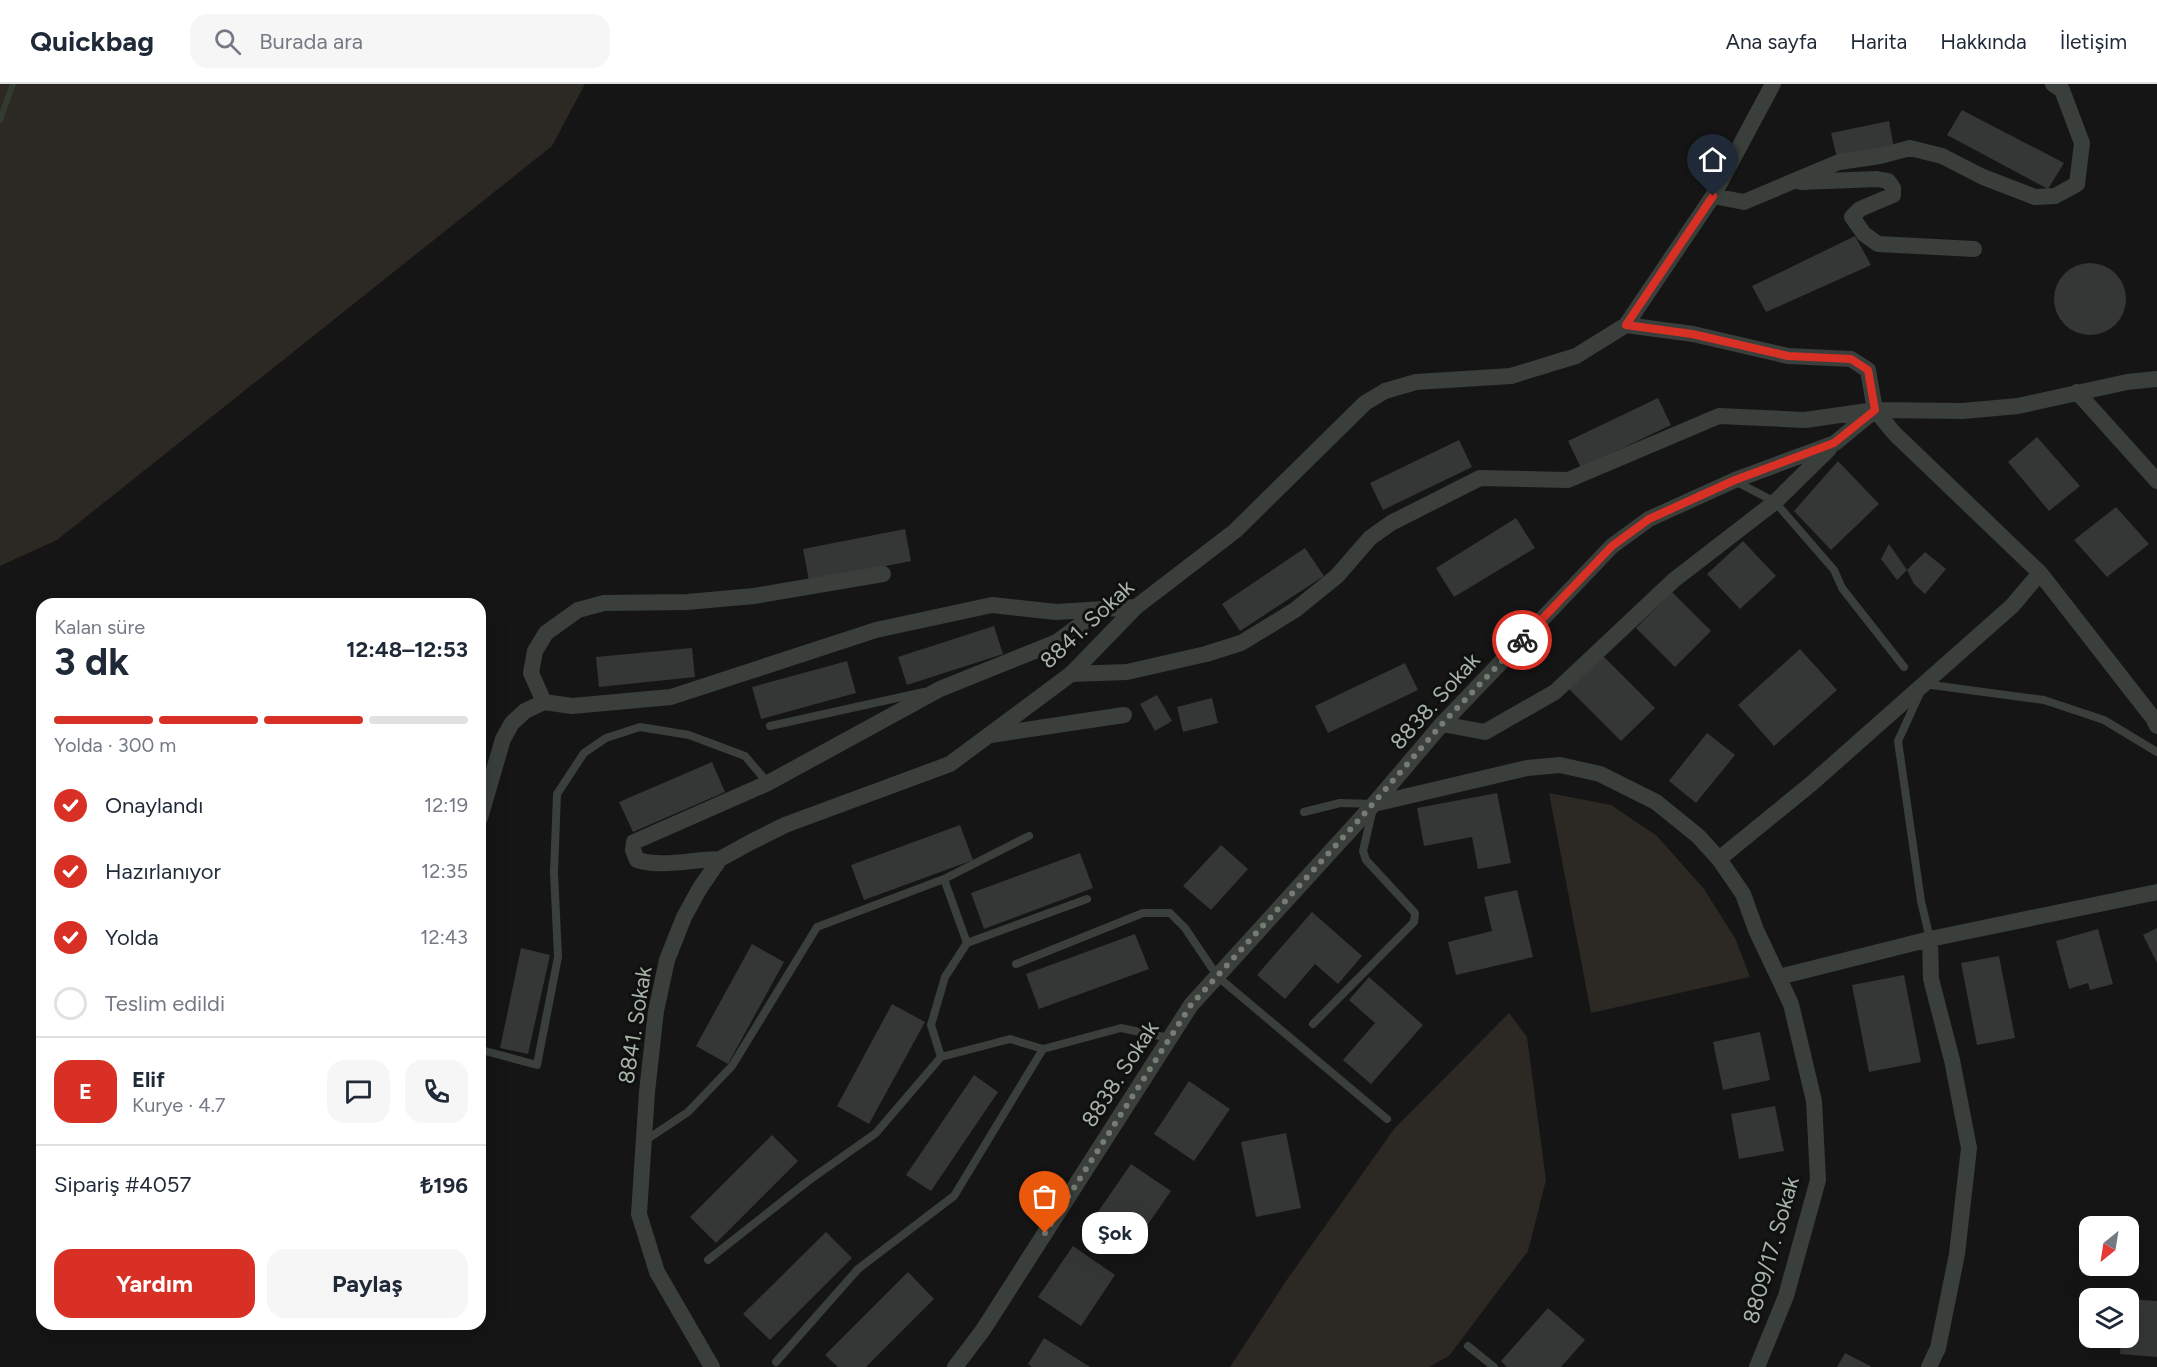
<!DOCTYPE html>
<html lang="tr">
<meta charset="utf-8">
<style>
body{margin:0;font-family:Figtree,sans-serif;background:#f6f6f7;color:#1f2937;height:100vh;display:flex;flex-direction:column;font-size:22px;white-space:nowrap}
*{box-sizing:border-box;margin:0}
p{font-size:20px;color:#747a83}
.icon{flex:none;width:33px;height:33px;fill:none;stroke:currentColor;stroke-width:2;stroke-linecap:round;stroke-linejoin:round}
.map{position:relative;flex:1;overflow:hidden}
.side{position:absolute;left:36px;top:514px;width:450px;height:732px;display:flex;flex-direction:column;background:#fff;border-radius:18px;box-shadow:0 6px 24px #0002}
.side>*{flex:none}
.needle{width:39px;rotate:210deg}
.tools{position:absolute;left:2079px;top:1132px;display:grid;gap:12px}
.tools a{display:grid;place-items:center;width:60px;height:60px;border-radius:12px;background:#fff;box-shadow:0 6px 24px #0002;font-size:30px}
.pin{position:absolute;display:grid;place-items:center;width:51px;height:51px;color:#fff;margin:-62px -26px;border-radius:50% 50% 50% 0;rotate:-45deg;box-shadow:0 0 6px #0007}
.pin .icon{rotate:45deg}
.courier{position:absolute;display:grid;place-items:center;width:60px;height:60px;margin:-30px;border:4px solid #d93025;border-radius:50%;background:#fff;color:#222;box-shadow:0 2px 8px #0007}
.bubble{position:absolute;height:42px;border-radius:18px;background:#fff;box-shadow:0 6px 24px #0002;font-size:20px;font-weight:700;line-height:42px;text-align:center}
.head em{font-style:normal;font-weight:700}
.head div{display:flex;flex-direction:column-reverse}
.head{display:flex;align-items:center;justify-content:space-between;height:102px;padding:0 18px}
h1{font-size:39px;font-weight:700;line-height:45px}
.bar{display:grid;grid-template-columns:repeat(4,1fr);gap:9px 6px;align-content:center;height:72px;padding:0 18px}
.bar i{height:8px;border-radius:4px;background:#e0e1e3}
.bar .active{background:#d93025}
.bar p{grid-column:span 4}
.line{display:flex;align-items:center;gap:15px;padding:0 18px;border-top:2px solid #e0e1e3}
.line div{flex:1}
.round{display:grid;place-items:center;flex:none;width:63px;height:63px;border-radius:18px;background:#f6f6f7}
ol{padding:0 18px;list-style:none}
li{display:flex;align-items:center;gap:18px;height:66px}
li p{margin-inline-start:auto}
li .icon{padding:6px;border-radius:50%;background:#d93025;color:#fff;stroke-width:4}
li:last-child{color:#747a83}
li i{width:33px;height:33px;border:3px solid #e0e1e3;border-radius:50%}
.primary-button{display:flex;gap:12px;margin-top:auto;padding:12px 18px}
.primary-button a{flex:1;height:69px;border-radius:18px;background:#d93025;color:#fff;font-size:24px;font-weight:700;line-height:69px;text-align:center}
.primary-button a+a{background:#f6f6f7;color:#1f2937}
header{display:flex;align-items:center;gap:36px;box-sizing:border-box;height:84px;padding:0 30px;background:#fff;border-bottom:2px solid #e0e1e3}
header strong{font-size:28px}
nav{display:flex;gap:33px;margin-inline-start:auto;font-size:21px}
.search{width:420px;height:54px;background:#f6f6f7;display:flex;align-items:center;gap:15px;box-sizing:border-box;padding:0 21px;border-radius:18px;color:#747a83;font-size:22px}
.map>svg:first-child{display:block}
.green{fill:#2c2824}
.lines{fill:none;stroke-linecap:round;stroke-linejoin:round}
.stream{stroke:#313c2e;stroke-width:6}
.building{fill:#343735}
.lane{stroke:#3a3f3b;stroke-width:8}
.street{stroke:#3a3f3b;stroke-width:16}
.done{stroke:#747c74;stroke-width:6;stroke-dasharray:0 10.8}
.route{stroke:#d93025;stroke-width:8}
.labels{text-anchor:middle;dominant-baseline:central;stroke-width:6;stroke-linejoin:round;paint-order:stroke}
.street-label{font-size:22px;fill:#a7b4a8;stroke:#0f100f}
</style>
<header>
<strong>Quickbag</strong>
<div class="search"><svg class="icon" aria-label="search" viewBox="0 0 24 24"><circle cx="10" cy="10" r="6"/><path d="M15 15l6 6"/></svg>Burada ara</div>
<nav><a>Ana sayfa</a><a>Harita</a><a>Hakkında</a><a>İletişim</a></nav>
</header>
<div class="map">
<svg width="2157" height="1283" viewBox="0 0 2157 1283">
<rect width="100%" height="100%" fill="#141514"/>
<path class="green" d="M0,0H585L552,62L57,456L0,482Z
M1549,709L1611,721L1657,752L1704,805L1735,854L1750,893L1591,929Z
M1509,929L1527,953L1546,1096L1528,1167L1449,1272L1429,1283H1230L1286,1197L1394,1045Z"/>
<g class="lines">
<path class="stream" d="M0,36L13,0"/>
</g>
<path class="building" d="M1962,26L2064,79L2048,105L1947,51Z
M1889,37L1894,64L1837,74L1831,49Z
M1855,152L1871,181L1766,228L1752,202Z
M2054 215a36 36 0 1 1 72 0a36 36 0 1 1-72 0Z
M1658,314L1671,341L1581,384L1568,357Z
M2037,353L2080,402L2049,427L2008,378Z
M1459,356L1472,383L1383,426L1370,399Z
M1838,377L1879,420L1831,466L1794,427Z
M2116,423L2149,460L2107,493L2074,456Z
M1516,434L1535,464L1454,513L1436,484Z
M905,445L911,477L809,497L803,465Z
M1743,457L1776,492L1740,525L1707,490Z
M1889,460L1907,486L1897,496L1881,475Z
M1305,464L1324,492L1240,547L1222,520Z
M1925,468L1946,485L1925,510L1914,500L1907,486Z
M1672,508L1711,547L1675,583L1636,544Z
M994,542L1003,570L907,601L898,573Z
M692,564L695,593L599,603L596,573Z
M1800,565L1837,606L1774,662L1738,621Z
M1603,572L1655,624L1621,657L1569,605Z
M847,577L856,609L761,635L752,603Z
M1405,579L1418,606L1328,649L1315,622Z
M1157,611L1172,637L1155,647L1140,620Z
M1212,614L1218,639L1183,648L1177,623Z
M1707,649L1735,671L1696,719L1669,697Z
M712,678L725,708L633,748L619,718Z
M1497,709L1511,779L1478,785L1472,753L1424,762L1417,724Z
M960,741L973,776L864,816L851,781Z
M1221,761L1248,785L1211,826L1183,802Z
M1080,769L1093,804L984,845L971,809Z
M1517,806L1533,873L1456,891L1448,858L1492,847L1484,813Z
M1312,828L1362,872L1338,900L1315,880L1285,915L1257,891Z
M2157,844V879L2143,851Z
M2098,845L2113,900L2090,906L2088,899L2069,905L2056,857Z
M1135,850L1149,885L1039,925L1026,890Z
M752,860L784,878L728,980L696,962Z
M521,864L550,871L528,970L500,964Z
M1999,872L2015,954L1977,961L1961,879Z
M1904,891L1921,978L1869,988L1852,901Z
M1369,893L1423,941L1371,1000L1343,976L1375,939L1349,916Z
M892,920L925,938L869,1040L837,1022Z
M1760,948L1770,996L1723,1006L1713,958Z
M974,991L998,1008L931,1107L906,1091Z
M1189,997L1230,1025L1194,1077L1154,1050Z
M1775,1022L1784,1067L1739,1075L1731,1030Z
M1286,1049L1301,1124L1256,1133L1241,1058Z
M772,1051L798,1077L716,1159L690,1133Z
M1131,1080L1171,1107L1135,1159L1095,1132Z
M826,1148L852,1174L770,1256L743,1230Z
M1073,1162L1115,1191L1081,1242L1038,1213Z
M908,1188L934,1215L866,1283H838L825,1271Z
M2128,1215L2157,1217V1273L2120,1270L2121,1254H2128Z
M1548,1224L1585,1256L1561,1283H1507L1501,1277Z
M1044,1254L1090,1283H1032L1028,1280Z
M1845,1269L1872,1283H1837Z"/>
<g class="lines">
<path class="lane" d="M1735,397L1775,418L1834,486L1842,504L1904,583
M770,642L924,608
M1304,728L1340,719L1374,720L1363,767L1366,776L1415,829L1414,838L1313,940
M944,795L1029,752
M1930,855L1921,817L1898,657L1924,600L2044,616L2104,636L2157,668
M1016,880L1143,829H1170L1185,844L1218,893L1387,1035
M485,967L537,981L558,873L554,788L557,710L584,669L606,654L640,643L689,651L745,672L768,699
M941,973L931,941L945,893L967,859L1087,815
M643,1058L688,1028L732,982L817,843L944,795L967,859
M708,1176L808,1097L876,1049L941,973L1010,955L1043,965
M1468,1262L1494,1283
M776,1278L858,1185L954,1112L1043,965L1121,944L1169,954"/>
<path class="street" d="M1801,98L1877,95L1888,97L1893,104V111L1860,125L1852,133L1864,150L1878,160L1974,165
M1713,112L1744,118L1839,78L1880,72L1910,64L1942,72L1983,93L2035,113L2055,112L2077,100L2082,59L2062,6L2053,0
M2077,308L2157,397
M1875,326L1895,350L2040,489L2153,634L2157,642
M1071,590L1127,588L1206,570L1241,559L1295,526L1337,492L1370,454L1391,439L1480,394L1568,396L1719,332L1805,336L1875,326L1963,327L2018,322L2127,298L2157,295
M544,618L531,589L535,567L546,549L578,526L604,519L687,518L754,512L883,490
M1442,640L1485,648L1555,608L1674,496L1775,418L1829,365
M991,651L1124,631
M1374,720L1527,684L1560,681L1600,690L1656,718L1698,752L1719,775L1743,810L1756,846L1791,920L1814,1017L1818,1096L1786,1212L1757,1283
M480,734L503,655L512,639L525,627L544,618L572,622L671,613L876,546L992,521L1056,528L1136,523
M720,775C693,775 663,784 637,776L633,766L634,758L768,699L940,605L1057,558L1100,526
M1719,775L1811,700L2012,522L2040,489
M1779,893L1930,855L2157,808
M712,1283L657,1188L639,1130L647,1008L656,927L667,876L684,833L700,804L720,775L751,758L785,741L950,680L1071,590L1136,523L1235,447L1365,319L1385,307L1416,298L1511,292L1576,272L1626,241L1713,112L1773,0
M955,1283L983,1246L1191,921L1374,720L1442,640L1612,462L1649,435L1735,396L1835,359L1875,326L1868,286L1851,275L1788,272L1693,250L1626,241
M1929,1283L1938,1264L1957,1170L1969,1064L1952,976L1931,895L1930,855"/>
</g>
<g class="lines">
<path class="done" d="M1045,1149L1191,921L1358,737L1442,640L1522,556"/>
<path class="route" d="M1522,556L1612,462L1649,435L1735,396L1834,359L1875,326L1868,286L1851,275L1788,272L1692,250L1626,241L1713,112"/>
</g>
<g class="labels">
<g class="street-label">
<text transform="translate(1087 540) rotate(-43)">8841. Sokak</text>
<text transform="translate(1435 617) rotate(-48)">8838. Sokak</text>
<text transform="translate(635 941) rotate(-81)">8841. Sokak</text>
<text transform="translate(1120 990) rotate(-57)">8838. Sokak</text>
<text transform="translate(1771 1166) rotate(-74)">8809/17. Sokak</text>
</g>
</g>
</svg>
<div class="tools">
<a><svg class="needle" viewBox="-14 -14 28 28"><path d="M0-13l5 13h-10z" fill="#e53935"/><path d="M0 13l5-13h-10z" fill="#747a83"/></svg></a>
<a><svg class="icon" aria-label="layers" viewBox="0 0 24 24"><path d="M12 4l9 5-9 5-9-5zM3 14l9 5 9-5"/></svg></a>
</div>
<div class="pin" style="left:1045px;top:1149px;background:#ea580c"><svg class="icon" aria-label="bag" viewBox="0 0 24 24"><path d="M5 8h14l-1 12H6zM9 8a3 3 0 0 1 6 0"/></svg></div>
<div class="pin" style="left:1713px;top:112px;background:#1f2937"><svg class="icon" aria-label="home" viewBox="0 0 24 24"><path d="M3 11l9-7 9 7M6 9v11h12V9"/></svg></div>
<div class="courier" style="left:1522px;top:556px"><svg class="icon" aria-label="bike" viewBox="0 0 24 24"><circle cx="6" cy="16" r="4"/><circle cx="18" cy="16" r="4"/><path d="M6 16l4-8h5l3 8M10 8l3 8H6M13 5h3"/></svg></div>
<div class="bubble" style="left:1082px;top:1128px;width:66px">Şok</div>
<section class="side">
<div class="head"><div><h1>3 dk</h1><p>Kalan süre</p></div><em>12:48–12:53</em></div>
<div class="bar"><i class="active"></i><i class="active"></i><i class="active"></i><i></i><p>Yolda · 300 m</p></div>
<ol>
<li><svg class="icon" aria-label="check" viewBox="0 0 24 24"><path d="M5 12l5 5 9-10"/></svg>Onaylandı<p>12:19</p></li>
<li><svg class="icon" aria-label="check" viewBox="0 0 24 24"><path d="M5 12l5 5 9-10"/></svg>Hazırlanıyor<p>12:35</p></li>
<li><svg class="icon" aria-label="check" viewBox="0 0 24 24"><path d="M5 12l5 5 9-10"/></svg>Yolda<p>12:43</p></li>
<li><i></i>Teslim edildi</li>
</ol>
<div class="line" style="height:108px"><b class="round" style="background:#d93025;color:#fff">E</b><div><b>Elif</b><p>Kurye · 4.7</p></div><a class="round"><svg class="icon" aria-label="chat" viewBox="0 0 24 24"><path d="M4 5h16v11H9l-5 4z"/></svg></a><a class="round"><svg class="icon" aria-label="phone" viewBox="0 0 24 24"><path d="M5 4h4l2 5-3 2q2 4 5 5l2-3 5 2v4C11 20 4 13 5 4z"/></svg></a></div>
<div class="line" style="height:78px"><div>Sipariş #4057</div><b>₺196</b></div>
<div class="primary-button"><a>Yardım</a><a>Paylaş</a></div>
</section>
</div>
